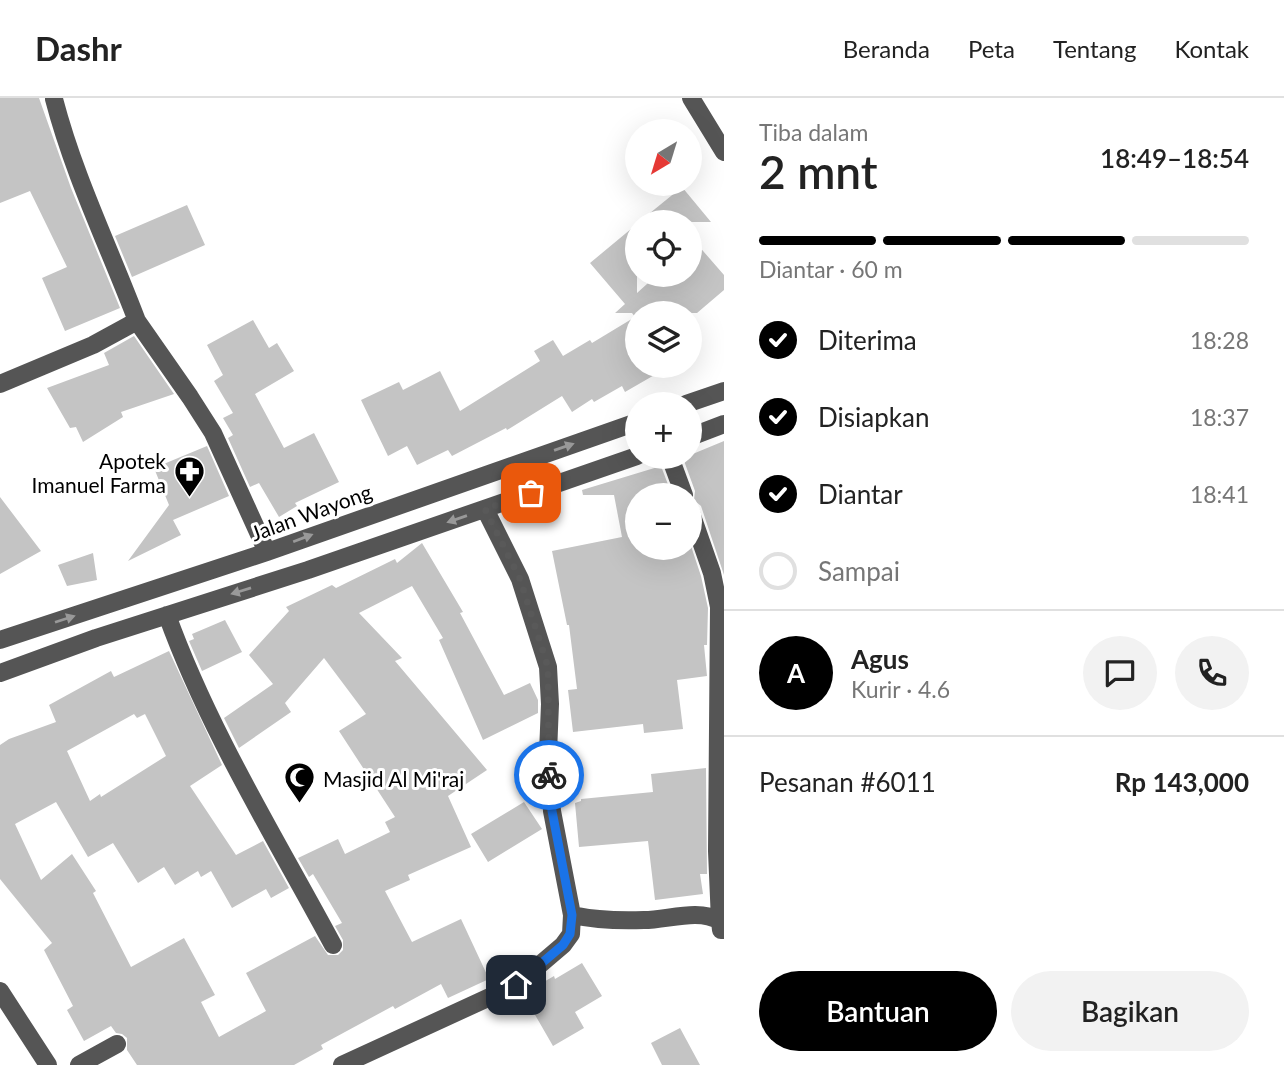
<!DOCTYPE html>
<html lang="id">
<meta charset="utf-8">
<style>
body{margin:0;font-family:Lato,sans-serif;background:#f2f2f2;color:#222;height:100vh;display:flex;flex-direction:column;font-size:26px;white-space:nowrap}
*{box-sizing:border-box;margin:0}
p{font-size:23px;color:#767676}
.icon{flex:none;width:38px;height:38px;fill:none;stroke:currentColor;stroke-width:2;stroke-linecap:round;stroke-linejoin:round}
.map{position:relative;flex:1;overflow:hidden}
.sheet{display:flex;flex-direction:column;background:#fff;width:560px}
.sheet>*{flex:none}
.needle{width:46px;rotate:218deg}
.tools{position:absolute;left:625px;top:21px;display:grid;gap:14px}
.tools a{display:grid;place-items:center;width:77px;height:77px;border-radius:50%;background:#fff;box-shadow:0 7px 28px #0002;font-size:35px}
.pin{position:absolute;display:grid;place-items:center;width:60px;height:60px;color:#fff;margin:-30px;border-radius:14px;box-shadow:0 4px 10px #0006}
.courier{position:absolute;display:grid;place-items:center;width:70px;height:70px;margin:-35px;border:5px solid #1a73e8;border-radius:50%;background:#fff;color:#222;box-shadow:0 2px 9px #0007}
.headline em{font-style:normal;font-weight:600}
.headline div{display:flex;flex-direction:column-reverse}
.headline{display:flex;align-items:center;justify-content:space-between;height:119px;padding:0 35px}
h1{font-size:46px;font-weight:600;line-height:52px}
.bar{display:grid;grid-template-columns:repeat(4,1fr);gap:10px 7px;align-content:center;height:84px;padding:0 35px}
.bar i{height:9px;border-radius:5px;background:#e0e0e0}
.bar .on{background:#000}
.bar p{grid-column:span 4}
.line{display:flex;align-items:center;gap:18px;padding:0 35px;border-top:2px solid #e0e0e0}
.line div{flex:1}
.round{display:grid;place-items:center;flex:none;width:74px;height:74px;border-radius:37px;background:#f2f2f2}
ol{padding:0 35px;list-style:none}
li{display:flex;align-items:center;gap:21px;height:77px}
li p{margin-inline-start:auto}
li .icon{padding:7px;border-radius:50%;background:#000;color:#fff;stroke-width:4}
li:last-child{color:#767676}
li i{width:38px;height:38px;border:4px solid #e0e0e0;border-radius:50%}
.primary-button{display:flex;gap:14px;margin-top:auto;padding:14px 35px}
.primary-button a{flex:1;height:80px;border-radius:42px;background:#000;color:#fff;font-size:28px;font-weight:600;line-height:80px;text-align:center}
.primary-button a+a{background:#f2f2f2;color:#222}
header{display:flex;align-items:center;gap:42px;box-sizing:border-box;height:98px;padding:0 35px;background:#fff;border-bottom:2px solid #e0e0e0}
header strong{font-size:33px}
nav{display:flex;gap:38px;margin-inline-start:auto;font-size:24px}
main{display:flex;flex:1;min-height:0}
.map>svg:first-child{display:block}
.building{fill:#c4c4c4;fill-rule:evenodd}
.lines{fill:none;stroke-linecap:round;stroke-linejoin:round}
.minor{stroke:#555;stroke-width:18}
.oneway{fill:#999}
.done{stroke:#595959;stroke-width:7;stroke-dasharray:0 12.6}
.route{stroke:#1a73e8;stroke-width:9}
.labels{text-anchor:middle;dominant-baseline:central;stroke-width:6;stroke-linejoin:round;paint-order:stroke}
.poi-label{font-size:21px;fill:#000;stroke:#fff;text-anchor:end}
.street-label{font-size:21px;fill:#000;stroke:#fff}
</style>
<header>
<strong>Dashr</strong>
<nav><a>Beranda</a><a>Peta</a><a>Tentang</a><a>Kontak</a></nav>
</header>
<main>
<div class="map">
<svg width="724" height="967" viewBox="0 0 724 967">
<rect width="100%" height="100%" fill="#fff"/>
<path class="building" d="M0,0H39L71,90L120,210L65,233L42,180L67,169L30,93L0,105Z
M682,89L711,124H639Z
M187,107L205,147L132,179L115,138Z
M637,126V195L657,177H690V138L724,177V192L697,215H637V268H670L625,294L622,288L594,304L592,301L572,314L562,298L507,332L506,330L452,358L448,352L417,367L407,348L388,358L361,302L399,284L403,292L440,273L460,313L540,263L534,253L553,242L563,258L590,242L592,245L635,219L632,215H615L625,206L590,165Z
M253,222L269,250L277,245L294,273L255,296L284,350L314,335L339,384L295,405L297,408L279,419L259,385L250,389L228,340L233,337L223,320L233,315L214,283L223,277L207,247Z
M134,238L174,296L121,314L123,319L83,344L76,329L70,330L47,290L109,267L104,255Z
M724,343V477L701,408L694,402L695,393L683,360Z
M207,348L229,398L173,422L181,437L128,463L169,407L154,370Z
M661,368L672,397H637V450H690V445L701,478L708,510L707,547H704L707,578L677,582L683,631L644,635L643,626L573,634L568,592L577,591L569,527H567L552,453L622,439L614,397H583L582,392Z
M0,399L41,453L0,476Z
M422,445L463,514L460,515L504,597L530,585L538,602V615L483,642L439,542L443,540L412,488L359,515L402,560L395,563L487,672L448,698L471,749L408,777L410,782L385,793L412,844L461,821L489,881L448,900L441,886L395,911L393,908L321,947L323,951L294,967H137L127,952V940L122,936L116,935L111,928L84,943L67,912L73,908L44,852L52,845L0,781V647L9,641L56,624L49,607L111,573L114,579L169,553L222,667L190,688L236,757L263,743L289,790L271,800L266,791L232,810L211,773L201,779L198,773L175,787L164,769L138,785L113,745L88,759L56,704L15,726L41,782L72,756L96,793L93,795L131,869L184,840L215,897L201,904L219,939L266,913L246,875L315,838L328,857H338L343,852V842L335,828L342,825L313,776L309,779L298,760L338,741L345,756L390,734L385,724L395,719L339,633L366,616L324,560L285,605L291,614L239,650L224,620L273,586L249,557L289,513L286,509L332,487L336,490L395,461L397,465ZM134,616L137,620L145,616L166,658L101,699L100,696L90,703L67,653Z
M93,455L97,482L67,488L58,467Z
M225,522L242,554L202,573L189,543L194,541L192,536Z
M706,670L707,776H700L703,796L655,802L648,743L579,749L575,705L581,703V701L653,694L651,676Z
M524,704L542,731L488,764L471,736Z
M582,865L602,898L575,914L584,930L553,948L523,896L554,878L555,881Z
M680,930L700,967H662L651,945Z"/>
<g class="lines">
<path class="minor" d="M691,0L724,54
M54,1C74,78 109,149 137,223
M0,286L93,247L137,223L190,299L213,335L267,454
M686,306L724,293
M690,339L724,326
M670,359L684,397
M485,411L520,481L548,569L550,606L548,655L552,713L572,817C596,822 620,823 644,822C668,822 698,810 720,823L721,832H724
M690,412L712,475L719,509L717,753L720,823
M167,517C209,633 275,739 333,847
M0,542L267,454L637,324
M0,575L96,540L308,472L637,358
M0,893L48,967
M79,967L117,946
M342,967L516,887L563,847L571,836L572,817"/>
</g>
<defs><path id="oneway-solid" d="M-6-.8H1V-3.2L6.5 0L1 3.2V.8H-6Z" transform="scale(1.75)"/></defs>
<g class="oneway">
<use href="#oneway-solid" transform="translate(564 349) rotate(-19)"/>
<use href="#oneway-solid" transform="translate(457 421) rotate(161)"/>
<use href="#oneway-solid" transform="translate(303 440) rotate(-21)"/>
<use href="#oneway-solid" transform="translate(241 493) rotate(163)"/>
<use href="#oneway-solid" transform="translate(65 521) rotate(-18)"/>
</g>
<g class="lines">
<path class="done" d="M531,395L485,411L520,481L548,569L549,677"/>
<path class="route" d="M516,887L563,847L570,836L572,817L552,713L549,677"/>
</g>
<defs>
<symbol id="pharmacy-pin" viewBox="-11 -11 22 30"><path d="M0 17L-7.5 6A9.5 9.5 0 1 1 7.5 6Z" fill="#000" stroke="#fff"/><path d="M-2-6h4v4h4v4h-4v4h-4v-4h-4v-4h4Z" fill="#fff"/></symbol>
<symbol id="mosque-pin" viewBox="-11 -11 22 30"><path d="M0 17L-7.5 6A9.5 9.5 0 1 1 7.5 6Z" fill="#000" stroke="#fff"/><path d="M3.5-4.9A6 6 0 1 0 3.5 4.9A5 5 0 1 1 3.5-4.9Z" fill="#fff"/></symbol>
</defs>
<g fill-rule="evenodd">
<use href="#pharmacy-pin" x="172" y="356" width="35" height="47"/>
<use href="#mosque-pin" x="282" y="662" width="35" height="47"/>
</g>
<g class="labels">
<g class="poi-label">
<text x="166" y="362">Apotek<tspan x="166" dy="24">Imanuel Farma</tspan></text>
<text x="323" y="680" text-anchor="start">Masjid Al Mi'raj</text>
</g>
<g class="street-label">
<text transform="translate(311 414) rotate(-20)">Jalan Wayong</text>
</g>
</g>
</svg>
<div class="tools">
<a><svg class="needle" viewBox="-14 -14 28 28"><path d="M0-13l5 13h-10z" fill="#e53935"/><path d="M0 13l5-13h-10z" fill="#767676"/></svg></a>
<a><svg class="icon" aria-label="locate" viewBox="0 0 24 24"><circle cx="12" cy="12" r="6"/><path d="M12 2v4M12 18v4M2 12h4M18 12h4"/></svg></a>
<a><svg class="icon" aria-label="layers" viewBox="0 0 24 24"><path d="M12 4l9 5-9 5-9-5zM3 14l9 5 9-5"/></svg></a>
<a>+</a>
<a>−</a>
</div>
<div class="pin" style="left:531px;top:395px;background:#ea580c"><svg class="icon" aria-label="bag" viewBox="0 0 24 24"><path d="M5 8h14l-1 12H6zM9 8a3 3 0 0 1 6 0"/></svg></div>
<div class="pin" style="left:516px;top:887px;background:#1f2937"><svg class="icon" aria-label="home" viewBox="0 0 24 24"><path d="M3 11l9-7 9 7M6 9v11h12V9"/></svg></div>
<div class="courier" style="left:549px;top:677px"><svg class="icon" aria-label="bike" viewBox="0 0 24 24"><circle cx="6" cy="16" r="4"/><circle cx="18" cy="16" r="4"/><path d="M6 16l4-8h5l3 8M10 8l3 8H6M13 5h3"/></svg></div>
</div>
<section class="sheet">
<div class="headline"><div><h1>2 mnt</h1><p>Tiba dalam</p></div><em>18:49–18:54</em></div>
<div class="bar"><i class="on"></i><i class="on"></i><i class="on"></i><i></i><p>Diantar · 60 m</p></div>
<ol>
<li><svg class="icon" aria-label="check" viewBox="0 0 24 24"><path d="M5 12l5 5 9-10"/></svg>Diterima<p>18:28</p></li>
<li><svg class="icon" aria-label="check" viewBox="0 0 24 24"><path d="M5 12l5 5 9-10"/></svg>Disiapkan<p>18:37</p></li>
<li><svg class="icon" aria-label="check" viewBox="0 0 24 24"><path d="M5 12l5 5 9-10"/></svg>Diantar<p>18:41</p></li>
<li><i></i>Sampai</li>
</ol>
<div class="line" style="height:126px"><b class="round" style="background:#000;color:#fff">A</b><div><b>Agus</b><p>Kurir · 4.6</p></div><a class="round"><svg class="icon" aria-label="chat" viewBox="0 0 24 24"><path d="M4 5h16v11H9l-5 4z"/></svg></a><a class="round"><svg class="icon" aria-label="phone" viewBox="0 0 24 24"><path d="M5 4h4l2 5-3 2q2 4 5 5l2-3 5 2v4C11 20 4 13 5 4z"/></svg></a></div>
<div class="line" style="height:91px"><div>Pesanan #6011</div><b>Rp 143,000</b></div>
<div class="primary-button"><a>Bantuan</a><a>Bagikan</a></div>
</section>
</main>
